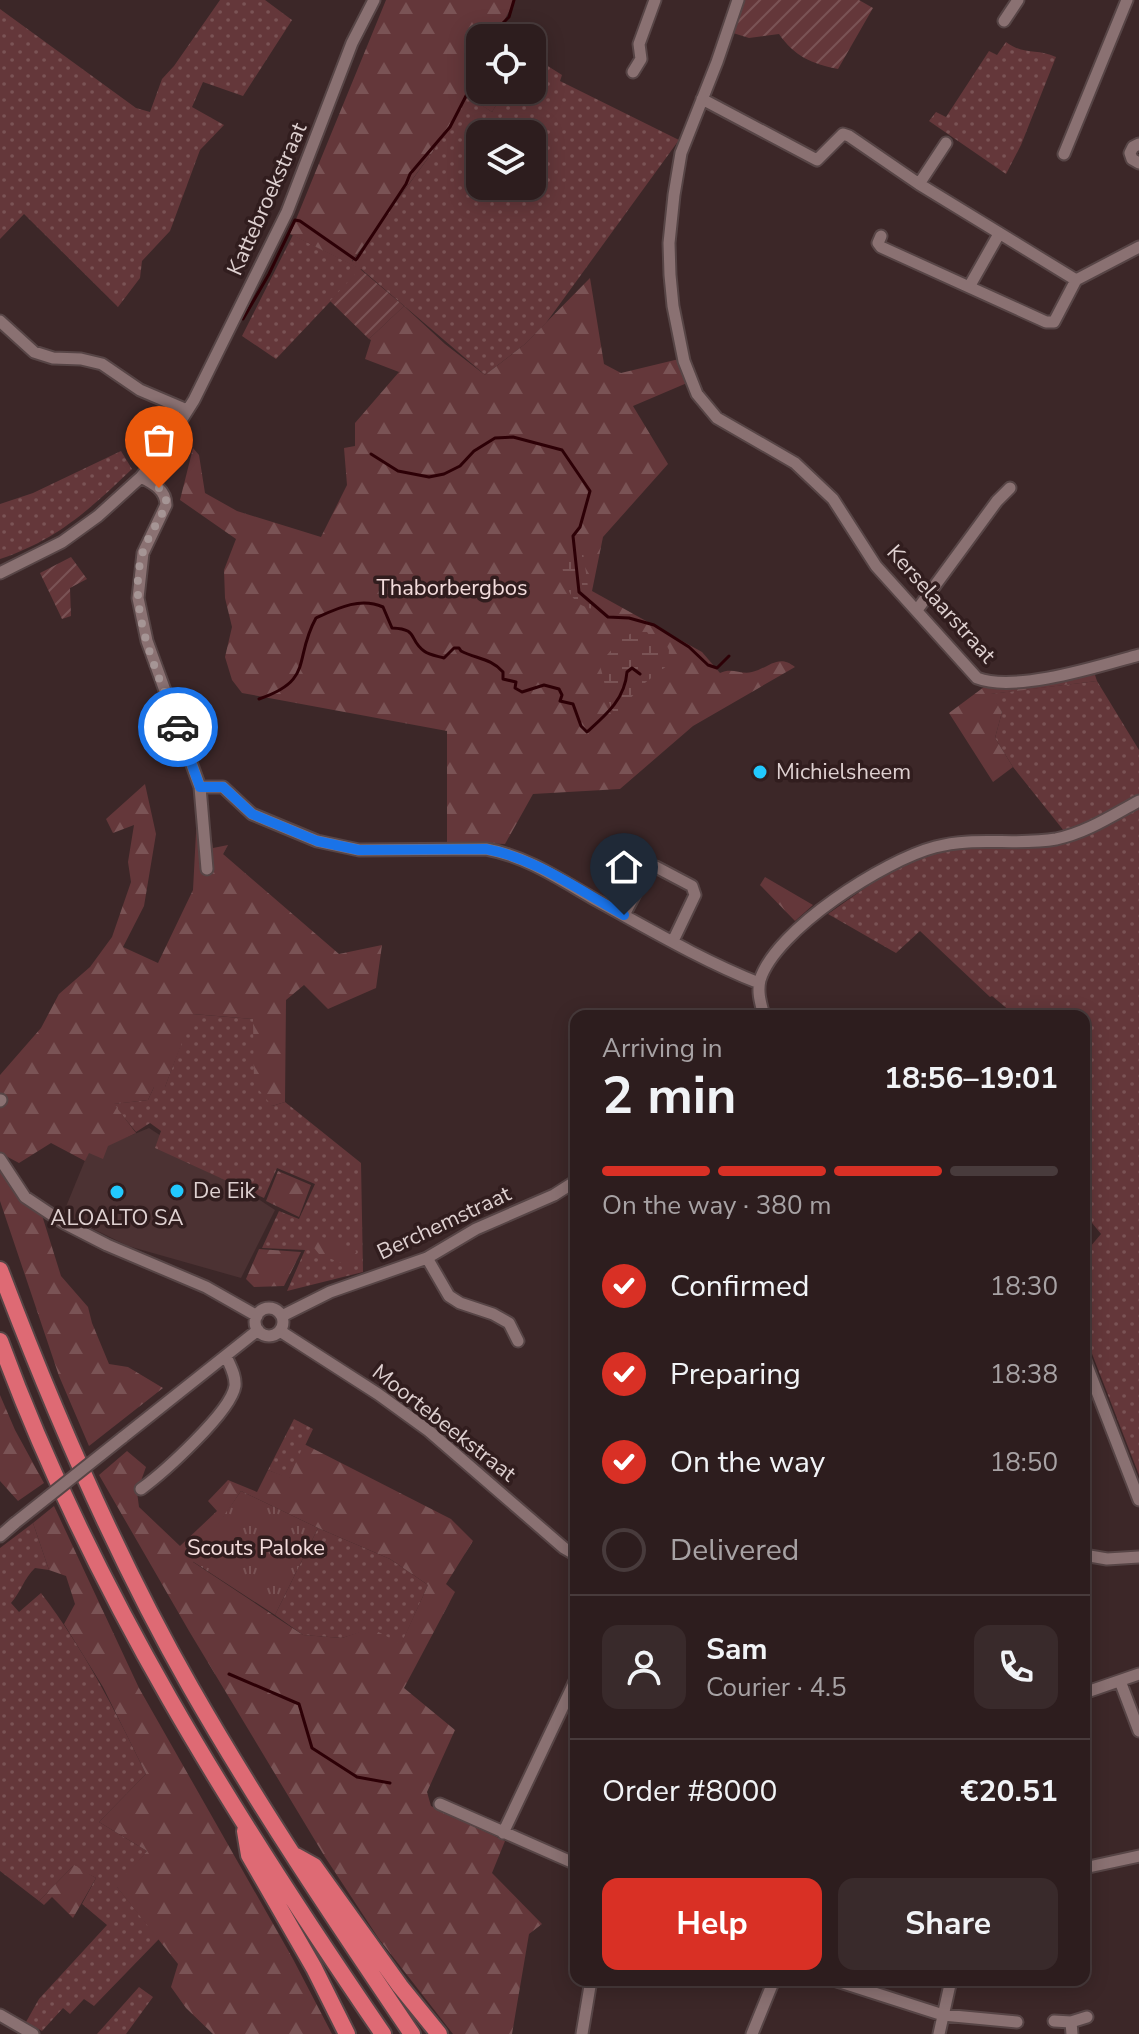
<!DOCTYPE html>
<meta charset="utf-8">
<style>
body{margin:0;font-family:"Nunito Sans",sans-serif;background:#392a2b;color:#f1f3f6;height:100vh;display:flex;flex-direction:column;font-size:30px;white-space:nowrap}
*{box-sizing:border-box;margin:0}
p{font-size:26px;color:#a7a2a4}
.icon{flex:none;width:44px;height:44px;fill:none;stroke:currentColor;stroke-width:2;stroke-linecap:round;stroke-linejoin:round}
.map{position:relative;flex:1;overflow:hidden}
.side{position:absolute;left:570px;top:1010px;width:520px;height:976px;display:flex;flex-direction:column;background:#2d1d1e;border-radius:16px;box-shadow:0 4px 20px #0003,0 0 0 2px #483b3c}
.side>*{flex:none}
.fabs{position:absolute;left:466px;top:24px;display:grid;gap:16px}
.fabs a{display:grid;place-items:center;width:80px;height:80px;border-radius:16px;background:#2d1d1e;box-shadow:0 4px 20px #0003,0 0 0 2px #483b3c;font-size:40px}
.pin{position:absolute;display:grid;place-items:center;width:68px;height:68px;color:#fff;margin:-82px -34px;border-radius:50% 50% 50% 0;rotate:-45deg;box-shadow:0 0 8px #0007}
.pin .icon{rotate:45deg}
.courier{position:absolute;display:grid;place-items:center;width:80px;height:80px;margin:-40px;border:6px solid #1a73e8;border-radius:50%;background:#fff;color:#222;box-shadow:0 2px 10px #0007}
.head em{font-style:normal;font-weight:700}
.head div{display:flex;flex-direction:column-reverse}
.head{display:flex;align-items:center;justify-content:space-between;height:136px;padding:0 32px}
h1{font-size:52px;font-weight:700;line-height:60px}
.bar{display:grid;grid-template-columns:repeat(4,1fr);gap:12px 8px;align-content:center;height:96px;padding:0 32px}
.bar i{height:10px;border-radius:6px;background:#483b3c}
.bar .on{background:#d93025}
.bar p{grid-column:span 4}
.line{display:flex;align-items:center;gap:20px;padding:0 32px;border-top:2px solid #483b3c}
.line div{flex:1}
.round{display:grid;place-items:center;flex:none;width:84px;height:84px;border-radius:16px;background:#392a2b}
ol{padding:0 32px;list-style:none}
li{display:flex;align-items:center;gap:24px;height:88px}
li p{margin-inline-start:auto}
li .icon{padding:8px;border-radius:50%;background:#d93025;color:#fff;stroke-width:4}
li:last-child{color:#a7a2a4}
li i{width:44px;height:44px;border:4px solid #483b3c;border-radius:50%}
.primary-button{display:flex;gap:16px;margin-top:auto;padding:16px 32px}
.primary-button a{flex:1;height:92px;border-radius:16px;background:#d93025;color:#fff;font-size:32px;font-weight:700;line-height:92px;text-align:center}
.primary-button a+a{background:#392a2b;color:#f1f3f6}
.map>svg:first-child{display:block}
.built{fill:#4c3233}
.grass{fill:url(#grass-dots);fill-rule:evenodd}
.forest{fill:url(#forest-firs);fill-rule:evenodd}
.wetland{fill:url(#wetland-marsh)}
.park{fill:url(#park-tufts)}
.garden{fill:url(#garden-furrows)}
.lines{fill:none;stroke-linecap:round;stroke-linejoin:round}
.stream{stroke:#2d0006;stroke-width:3}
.minor-casing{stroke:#574546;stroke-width:15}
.highway-casing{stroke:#574546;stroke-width:20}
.minor{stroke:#8a7172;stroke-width:11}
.highway{stroke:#de6a74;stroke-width:16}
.minor-bridge-casing{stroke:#574546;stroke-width:15;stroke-linecap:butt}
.minor-bridge{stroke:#8a7172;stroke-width:11}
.done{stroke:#a59595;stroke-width:8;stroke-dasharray:0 14.4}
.route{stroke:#1a73e8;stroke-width:10}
.poi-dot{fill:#22c9fe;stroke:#311d1e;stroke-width:3}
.labels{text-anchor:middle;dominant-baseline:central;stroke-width:7;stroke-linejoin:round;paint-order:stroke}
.street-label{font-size:22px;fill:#ded0d0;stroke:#311d1e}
.park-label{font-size:22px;fill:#f3dcdc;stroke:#311d1e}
.poi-label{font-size:22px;fill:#ded0d0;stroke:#311d1e;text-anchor:start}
</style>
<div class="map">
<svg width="1139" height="2034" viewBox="0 0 1139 2034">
<defs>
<pattern id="grass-dots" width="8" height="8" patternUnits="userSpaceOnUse" patternTransform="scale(2)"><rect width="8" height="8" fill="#64373a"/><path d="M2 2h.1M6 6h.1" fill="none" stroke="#7a5355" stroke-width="1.8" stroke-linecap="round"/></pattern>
<pattern id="forest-firs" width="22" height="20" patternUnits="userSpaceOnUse" patternTransform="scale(2)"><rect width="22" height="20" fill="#64373a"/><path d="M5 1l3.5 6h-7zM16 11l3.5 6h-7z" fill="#7a5355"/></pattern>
<pattern id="wetland-marsh" width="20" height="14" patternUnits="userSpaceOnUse" patternTransform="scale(2)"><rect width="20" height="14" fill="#64373a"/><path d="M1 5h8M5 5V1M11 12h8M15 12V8" fill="none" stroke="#7a5355"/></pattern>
<pattern id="park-tufts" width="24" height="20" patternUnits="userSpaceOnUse" patternTransform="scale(2)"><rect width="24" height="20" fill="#64373a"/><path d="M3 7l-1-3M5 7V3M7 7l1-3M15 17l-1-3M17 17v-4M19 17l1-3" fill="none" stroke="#7a5355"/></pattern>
<pattern id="garden-furrows" width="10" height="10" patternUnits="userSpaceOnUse" patternTransform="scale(2)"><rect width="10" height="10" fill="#64373a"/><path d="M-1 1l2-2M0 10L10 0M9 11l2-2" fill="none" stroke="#7a5355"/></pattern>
</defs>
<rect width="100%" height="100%" fill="#3c2728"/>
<path class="built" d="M149,1128L275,1210L241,1278L128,1246L63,1214L88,1153Z"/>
<path class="grass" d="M220,0H265L292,20L243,96L203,82L192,107L224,125L200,150L170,231L142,261L140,278L118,307L24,214L0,239V9L136,108L150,112L162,79L174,66Z
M1006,42C1025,56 1036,48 1056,57L1021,145L1006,174L929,121L936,112L946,117L989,51L997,55Z
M532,56L562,75L560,81L679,140L546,323L525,344L485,375L361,269L276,359L242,336L293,235L357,267L352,262L434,150L467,95L492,112L505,90H532ZM480,134H532V186H480Z
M121,451L132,469C89,510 57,540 0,559V504L33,493Z
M1097,681L1139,750V794L1104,814L1064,831L1013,767L995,738L1002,712L990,694Z
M1139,805V1475L1084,1333V1254L1101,1234L1084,1213V1016H1016L992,996L990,997L920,931L896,953L828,914L889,871L925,856L954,849L1039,845Z
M192,1014L253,1019L272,1106L285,1102L361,1163L363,1272L287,1291L305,1250L262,1248L279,1211L299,1219L315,1184L277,1168L264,1198L155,1148L161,1131L150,1123L136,1132L113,1104L148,1100L154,1087H165Z
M294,1419L313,1429L289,1479L268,1470Z
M33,1523L49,1570L35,1568C24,1578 21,1592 11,1603L19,1612L41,1593C84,1649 115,1710 146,1774L99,1822L147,1851L117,1887L159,1939L94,2006L84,1999L70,2014L63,2008L42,2031L26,2022L39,1999L107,1925L82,1904L96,1878L73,1866L39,1901L0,1871V1548Z
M318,1528L390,1559L428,1585L401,1645L371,1629L342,1638L303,1635L275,1615Z
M139,1987L153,1997L126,2034H97Z"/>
<path class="forest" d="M386,0H515L497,34L503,38H480V90H505L492,112L467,96L434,150L352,261L360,269L290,234Z
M590,278L604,364L621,373L679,359L687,383L633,406L668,464L603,537L592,591L702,652L720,673C732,667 741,675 752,672C769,668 778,653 795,667L693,726L620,789L533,794L505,844L447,842V731L242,693L232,680L225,657L232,627L225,598L224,570L236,539L180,500L193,448L199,455L205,493L237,511L321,537L347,485L344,448L355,446V423L399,372L365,359L371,340L369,339L404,306L445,344L485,375L525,344Z
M1095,675L1097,681L991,694L1002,712L995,738L1013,767L993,782L949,713L984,687Z
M145,784L156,834L144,906L123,947L158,963L193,890L198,795H204L213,848L228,845L223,854L339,954L382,945L376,988L328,1009L304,985L286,1000L285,1102L272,1106L254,1084L253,1019L193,1014L165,1087H154L148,1100L114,1104L136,1133L108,1146L103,1159L89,1153L85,1161L51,1143L19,1163L0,1153V1075L41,1028L59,994L90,967L112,937L131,882L128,862L134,825L113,833L106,819Z
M765,877L813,905L795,921L760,885Z
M0,1164L41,1212L61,1276L88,1307L92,1323L109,1364L128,1367L163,1388L89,1446L59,1376L0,1201Z
M278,1171L311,1185L299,1217L266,1201Z
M319,1236L355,1249L359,1261L346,1265L319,1254L310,1243Z
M259,1249L301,1252L284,1286L254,1287L246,1279Z
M0,1395L15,1430L44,1483L18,1501L0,1481Z
M304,1444L451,1519L473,1541L446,1584L455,1592L404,1688L455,1730L427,1792L431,1806L505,1841L492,1873L542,1924L529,1934L512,2034H453L379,1939L325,1857L189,1631L99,1475L127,1451L146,1467L137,1492L139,1507L180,1546L217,1511L208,1501L228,1480L257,1492L268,1470L289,1478ZM241,1491L318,1528L390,1559L428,1585L401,1644L371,1628L342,1638L303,1635L193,1562Z
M54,1506L139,1688L293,1959L332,2034H213L186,2008L171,1987L178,1964L116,1886L147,1851L99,1822L146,1774L103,1687L64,1624L75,1604L66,1576L49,1570L33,1523Z
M74,1865L96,1878L73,1918L52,1897L44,1905L39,1901Z"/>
<path class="wetland" d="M579,549L583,552L588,587L594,609C570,606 565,585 562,565L569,555Z
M635,632H647L652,639L666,644L669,650L668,665L646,682L615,714C605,701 606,680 599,664L623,637Z"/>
<path class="park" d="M241,1491L318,1528L275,1615L192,1561Z"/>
<path class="garden" d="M745,0H859L873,8L838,69C812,64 794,56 779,34L749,38L733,33Z
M360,269L404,306L369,339L330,301Z
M71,557L87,579L70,588L71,616L62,619L40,573Z"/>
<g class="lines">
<path class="stream" d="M495,38L499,27L509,17L514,0
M243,319L269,274L295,220L300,221L356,260L406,184L410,174L450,127L467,94L475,89L480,81
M371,454L398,471L429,477L444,474L460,466L474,451L495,438L513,437L562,450L590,491L580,527L573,536L579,592L608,617L629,618L654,625L689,647L708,665L717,668L729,656
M259,699C315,680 293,659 316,618C338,608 360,597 383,607L392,628C419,629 408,639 424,651C429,655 437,656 444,658L454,648H459L461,651C476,659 491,658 503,672V679L516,682L515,688L522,692L544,685L559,689L562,695L560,701L573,704L581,726L587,732C606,715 625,699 627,672L632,668L640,674
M229,1674L299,1704L312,1748L357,1777L390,1783"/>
<defs>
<path id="minor" d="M738,0L717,62L681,153L674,195L669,243L670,275L673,306L684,361L697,394L717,418L795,463L833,499L876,566L977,678C1015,693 1099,666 1139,655
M1004,21L1018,0
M633,72L641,59L639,44L655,0
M702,99L817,160L843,134L849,136L919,184L1076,280L1139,247
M1139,144L1133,147L1130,153L1132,159L1139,163
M1064,154L1127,0
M919,184L946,143
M881,236L878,243L881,247L1046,322H1054L1076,280
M969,287L999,234
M0,321L34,352L53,358L81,359L102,364L140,390L187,410
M141,477C153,483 166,490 166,505L143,553L138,598L147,641L200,787L207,869
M0,573L62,542L98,516L141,477L165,446L194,400L287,212L352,43L374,0
M917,610L997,501L1010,488
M200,787H223L252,814L317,841L359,850L486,849C526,856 561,880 596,900C649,929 703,961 759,983
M624,915L648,869L656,867L692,886L695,895L673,941
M764,1016C761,1004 757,993 760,980C776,929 885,860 935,847C974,836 1016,846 1056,839C1086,833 1113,815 1139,801
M0,1101L1,1100
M0,1159L25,1197L64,1223L107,1245L206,1287L257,1316
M427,1258L449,1296L460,1303L493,1314L509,1323L518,1341
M255 1322a14 14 0 1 1 28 0a14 14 0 1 1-28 0Z
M282,1316L330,1292L427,1258L476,1229L554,1195L576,1181
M280,1331L378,1394L429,1431L564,1548L576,1555
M1084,1358L1139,1500
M122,1438L258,1330
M141,1489C163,1473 231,1412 235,1386C236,1375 230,1366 226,1356
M0,1536L15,1523
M1084,1555L1107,1559L1139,1557
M1120,1681L1139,1731
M1084,1693L1139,1674
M440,1804L576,1864
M503,1833L576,1679
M1084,1868L1139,1856
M834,1980L943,2015L1017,2022
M0,2015L33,2034
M1054,2021L1071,2022L1072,2034
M1071,2022L1087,2017
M582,2034L591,1980
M752,2034L774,1980
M939,2034L951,1980"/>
<path id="highway" d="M0,1270C54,1413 115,1555 191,1688C259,1807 335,1920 412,2034
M0,1341C91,1590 234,1816 383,2034
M245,1831L249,1855L314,1968L347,2034
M296,1856L314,1866L400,1986L439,2034"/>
</defs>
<use href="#minor" class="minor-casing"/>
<use href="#highway" class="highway-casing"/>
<use href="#minor" class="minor"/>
<use href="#highway" class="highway"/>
<defs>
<path id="minor-bridge" d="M15,1523L122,1438"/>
</defs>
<use href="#minor-bridge" class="minor-bridge-casing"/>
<use href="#minor-bridge" class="minor-bridge"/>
</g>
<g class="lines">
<path class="done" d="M159,488L166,498V505C159,522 147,537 142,555C126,612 159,675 178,727"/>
<path class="route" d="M178,727L200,787H223L252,814L317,841L359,850L486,849C535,858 580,891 624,915"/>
</g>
<g class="poi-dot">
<circle cx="760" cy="772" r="8"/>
<circle cx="177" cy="1191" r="8"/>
<circle cx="117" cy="1192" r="8"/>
</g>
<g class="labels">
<g class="street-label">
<text transform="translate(267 199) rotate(-66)">Kattebroekstraat</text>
<text transform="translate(941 604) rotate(48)">Kerselaarstraat</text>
<text transform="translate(444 1223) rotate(-25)">Berchemstraat</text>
<text transform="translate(444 1423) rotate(38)">Moortebeekstraat</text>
</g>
<g class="park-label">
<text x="452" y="588">Thaborbergbos</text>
<text x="256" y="1548">Scouts Paloke</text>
</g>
<g class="poi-label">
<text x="776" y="772">Michielsheem</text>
<text x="193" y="1191">De Eik</text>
<text x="117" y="1218" text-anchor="middle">ALOALTO SA</text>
</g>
</g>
</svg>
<div class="fabs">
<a><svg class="icon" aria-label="locate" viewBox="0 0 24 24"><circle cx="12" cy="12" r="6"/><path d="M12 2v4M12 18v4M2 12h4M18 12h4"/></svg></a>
<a><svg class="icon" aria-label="layers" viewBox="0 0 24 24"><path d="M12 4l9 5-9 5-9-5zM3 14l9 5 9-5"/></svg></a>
</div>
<div class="pin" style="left:159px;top:488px;background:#ea580c"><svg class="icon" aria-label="bag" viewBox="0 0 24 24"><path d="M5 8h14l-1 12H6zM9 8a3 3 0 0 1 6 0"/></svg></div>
<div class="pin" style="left:624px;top:915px;background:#1f2937"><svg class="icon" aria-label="home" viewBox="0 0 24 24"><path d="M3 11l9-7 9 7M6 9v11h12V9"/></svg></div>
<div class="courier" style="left:178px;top:727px"><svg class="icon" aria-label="car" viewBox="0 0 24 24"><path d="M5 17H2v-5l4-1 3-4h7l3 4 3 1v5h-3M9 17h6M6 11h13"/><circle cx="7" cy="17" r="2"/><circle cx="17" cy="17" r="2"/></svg></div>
<section class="side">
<div class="head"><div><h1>2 min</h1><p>Arriving in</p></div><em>18:56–19:01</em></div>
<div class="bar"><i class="on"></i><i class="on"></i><i class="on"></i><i></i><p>On the way · 380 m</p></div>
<ol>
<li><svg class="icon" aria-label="check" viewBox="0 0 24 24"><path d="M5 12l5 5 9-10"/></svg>Confirmed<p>18:30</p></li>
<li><svg class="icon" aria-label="check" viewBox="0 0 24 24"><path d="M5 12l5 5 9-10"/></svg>Preparing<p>18:38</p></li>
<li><svg class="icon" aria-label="check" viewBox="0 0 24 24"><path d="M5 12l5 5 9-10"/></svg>On the way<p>18:50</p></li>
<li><i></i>Delivered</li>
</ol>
<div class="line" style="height:144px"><a class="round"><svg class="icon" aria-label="person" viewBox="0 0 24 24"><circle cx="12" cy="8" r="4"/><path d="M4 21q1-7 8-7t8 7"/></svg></a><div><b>Sam</b><p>Courier · 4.5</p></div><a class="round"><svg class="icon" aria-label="phone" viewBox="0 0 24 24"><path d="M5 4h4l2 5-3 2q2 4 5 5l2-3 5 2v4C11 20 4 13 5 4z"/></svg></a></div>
<div class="line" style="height:104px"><div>Order #8000</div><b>€20.51</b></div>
<div class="primary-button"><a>Help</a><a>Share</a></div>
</section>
</div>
